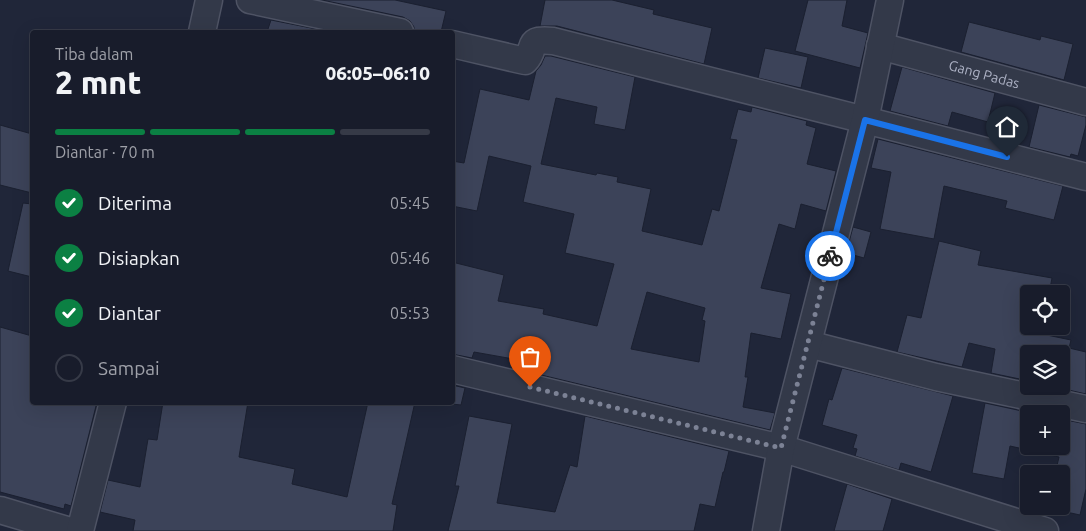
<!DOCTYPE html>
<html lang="id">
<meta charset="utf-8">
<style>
body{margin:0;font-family:Ubuntu,sans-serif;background:#212533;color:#f1f3f6;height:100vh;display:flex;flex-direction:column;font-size:19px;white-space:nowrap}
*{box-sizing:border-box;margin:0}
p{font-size:16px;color:#9fa1a9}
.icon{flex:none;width:28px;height:28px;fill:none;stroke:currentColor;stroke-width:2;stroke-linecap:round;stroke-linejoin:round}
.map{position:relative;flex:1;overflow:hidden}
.details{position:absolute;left:30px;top:30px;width:425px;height:375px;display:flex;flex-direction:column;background:#181c2b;border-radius:5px;box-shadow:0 5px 20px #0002,0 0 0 1px #363a47}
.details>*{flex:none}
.tools{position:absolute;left:1020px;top:285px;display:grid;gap:10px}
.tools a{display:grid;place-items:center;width:50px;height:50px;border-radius:5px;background:#181c2b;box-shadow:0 5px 20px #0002,0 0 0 1px #363a47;font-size:25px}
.pin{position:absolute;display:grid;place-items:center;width:42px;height:42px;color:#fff;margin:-51px -21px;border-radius:50% 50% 50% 0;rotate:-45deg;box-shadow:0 0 5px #0007}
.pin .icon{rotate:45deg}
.courier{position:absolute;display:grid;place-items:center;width:50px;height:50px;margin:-25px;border:4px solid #1a73e8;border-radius:50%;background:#fff;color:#222;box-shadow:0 1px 6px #0007}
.overview em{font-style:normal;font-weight:800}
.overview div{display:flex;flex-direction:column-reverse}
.overview{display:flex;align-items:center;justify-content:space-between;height:85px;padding:0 25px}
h1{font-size:32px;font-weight:800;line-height:38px}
.bar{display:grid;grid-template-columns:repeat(4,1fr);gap:8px 5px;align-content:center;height:60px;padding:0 25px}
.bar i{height:6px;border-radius:4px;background:#363a47}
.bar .active{background:#0b8043}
.bar p{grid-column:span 4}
ol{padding:0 25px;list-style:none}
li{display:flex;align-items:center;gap:15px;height:55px}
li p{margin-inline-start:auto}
li .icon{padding:5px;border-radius:50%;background:#0b8043;color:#fff;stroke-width:4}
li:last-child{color:#9fa1a9}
li i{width:28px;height:28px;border:2px solid #363a47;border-radius:50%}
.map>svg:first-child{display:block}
.building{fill:#3c4359;stroke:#1b2030;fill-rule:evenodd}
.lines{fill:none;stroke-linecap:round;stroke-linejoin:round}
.minor-casing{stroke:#4e5364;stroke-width:29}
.minor{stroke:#333949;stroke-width:26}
.done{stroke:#7c8295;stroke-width:5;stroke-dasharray:0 9}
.route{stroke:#1a73e8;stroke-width:6}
.labels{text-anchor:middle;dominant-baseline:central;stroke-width:4.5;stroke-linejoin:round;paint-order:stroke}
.street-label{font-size:14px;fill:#aeb3c6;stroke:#191e2e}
</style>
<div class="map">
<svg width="1086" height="531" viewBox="0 0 1086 531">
<rect width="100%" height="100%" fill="#202639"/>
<path class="building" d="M322,0H395L446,11L441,32H424L414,30V27L410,21L403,17Z
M545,0H612L654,10L653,14L712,28L704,64L557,26H540Z
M808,0H847L842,26L868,33L860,68L795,51Z
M271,20L316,29L315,32H267Z
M969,22L1040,40L1041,36L1073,44L1064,80L961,52Z
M765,48L808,57L801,88L758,78Z
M545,56H551L635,77L625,130L594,124L597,107L556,98L541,164L596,175L597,173L618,177L617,182L651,189L642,231L702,245L712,209L719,211L737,140L730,139L738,109L751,112L752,107L807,121L806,125L816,128L807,164L836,171L826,211L801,204L795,229L779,224L761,288L791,294L781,339L751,333L745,377H748L743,407L775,413L770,430L533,373L536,363L474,352L472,358L452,354V262L504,275L498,301L544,309L543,314L597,326L614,264L565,253L574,214L523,202L531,166L489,156L477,211L452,206V161L464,163L480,89L529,100L536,71L541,65ZM647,292L705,308L702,320L705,321L699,362L631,349Z
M902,67L995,93L988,122L952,112L948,126L890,111Z
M1039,105L1082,116L1086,117V125L1078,156L1071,154L1070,157L1029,147Z
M0,125L32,134V193L0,185Z
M878,139L1063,186L1054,220L1005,208L1007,201L944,186L934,239L880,229L891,172L871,168Z
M23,203L32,204V277L8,271Z
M853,227L871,232L864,258L846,253Z
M939,241L981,251L978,265L1052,278L1049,294H1029V326H1043L1042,334L1071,340L1069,348L1086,352V394L1051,386H1061V354H1029V381L991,373L995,349L969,343L962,367L897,352L907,315L921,318Z
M0,327L32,336V402H97L71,506L65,504L64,509L0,492Z
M842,368L953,396L931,472L901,463L899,470L855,456L857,449L853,448L857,435L822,425L829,399L832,400Z
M452,385L465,388L461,405L452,404Z
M163,402H248L239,457L295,469L292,484L347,497L368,402H415L392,504L397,505L393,531H133L135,520L100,512L108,480L140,487L148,439L157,440Z
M985,403L1036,414H1029V446H1061V419L1086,424V489L1080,515L1048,508V506H1061V474H1055L1059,457L1010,446L1004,479L972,473Z
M469,416L512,424L497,503L555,512L570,465L577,467L585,416L729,451L724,472H723L715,507L700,504L694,531H448L459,486H455Z
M847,484L892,499L883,531H834Z"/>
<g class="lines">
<defs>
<g id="minor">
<path d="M250,0L400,32"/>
<path d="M202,32L209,0"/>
<path d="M452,44L525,61C538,47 524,38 553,41L865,120L1086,177"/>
<path id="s1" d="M880,46L1086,102"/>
<path d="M808,344L936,377L1086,409"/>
<path d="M452,369L781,448L1045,531"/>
<path d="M0,510L70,531"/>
<path d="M80,531L113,402"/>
<path d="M766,531L781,448L865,120L890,0"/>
</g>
</defs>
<use href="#minor" class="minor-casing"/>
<use href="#minor" class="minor"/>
</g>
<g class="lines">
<path class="done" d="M530,387L781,448L830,256"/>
<path class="route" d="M830,256L865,120L1007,157"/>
</g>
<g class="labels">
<g class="street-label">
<text stroke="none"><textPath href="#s1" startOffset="108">Gang Padas</textPath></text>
</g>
</g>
</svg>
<div class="tools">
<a><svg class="icon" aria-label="locate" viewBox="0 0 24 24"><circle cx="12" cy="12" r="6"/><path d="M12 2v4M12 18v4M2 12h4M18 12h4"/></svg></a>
<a><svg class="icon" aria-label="layers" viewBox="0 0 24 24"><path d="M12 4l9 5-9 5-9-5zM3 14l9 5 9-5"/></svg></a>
<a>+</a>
<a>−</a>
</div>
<div class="pin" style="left:530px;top:387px;background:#ea580c"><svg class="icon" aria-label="bag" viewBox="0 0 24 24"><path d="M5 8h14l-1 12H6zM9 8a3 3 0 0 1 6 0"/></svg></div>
<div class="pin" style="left:1007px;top:157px;background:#1f2937"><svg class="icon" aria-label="home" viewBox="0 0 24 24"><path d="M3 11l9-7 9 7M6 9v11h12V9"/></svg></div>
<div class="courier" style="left:830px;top:256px"><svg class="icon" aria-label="bike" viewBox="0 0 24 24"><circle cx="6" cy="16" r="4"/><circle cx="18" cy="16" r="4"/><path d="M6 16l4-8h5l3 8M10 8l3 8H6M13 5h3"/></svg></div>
<section class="details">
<div class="overview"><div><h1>2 mnt</h1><p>Tiba dalam</p></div><em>06:05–06:10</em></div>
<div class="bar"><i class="active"></i><i class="active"></i><i class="active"></i><i></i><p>Diantar · 70 m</p></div>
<ol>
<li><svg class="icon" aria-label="check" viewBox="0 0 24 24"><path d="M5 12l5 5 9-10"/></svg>Diterima<p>05:45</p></li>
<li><svg class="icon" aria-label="check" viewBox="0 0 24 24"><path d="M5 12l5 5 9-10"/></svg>Disiapkan<p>05:46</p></li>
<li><svg class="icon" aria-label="check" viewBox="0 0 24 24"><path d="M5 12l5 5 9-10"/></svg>Diantar<p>05:53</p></li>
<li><i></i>Sampai</li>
</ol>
</section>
</div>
